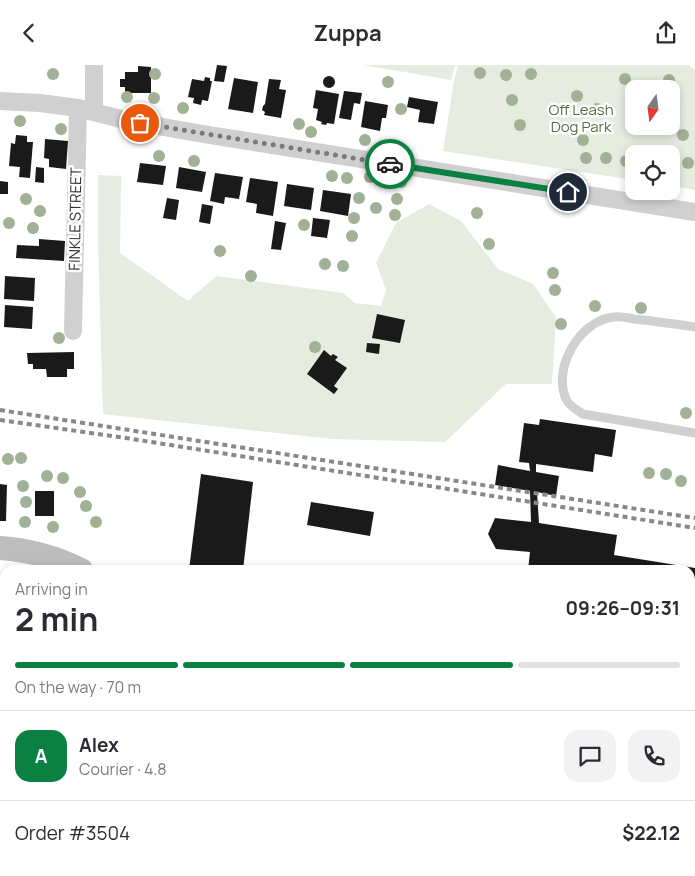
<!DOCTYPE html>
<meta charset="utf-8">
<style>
body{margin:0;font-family:Manrope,sans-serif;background:#f2f2f3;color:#2b2b33;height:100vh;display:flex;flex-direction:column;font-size:19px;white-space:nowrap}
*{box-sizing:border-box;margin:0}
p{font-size:16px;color:#7c7c81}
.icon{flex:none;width:28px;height:28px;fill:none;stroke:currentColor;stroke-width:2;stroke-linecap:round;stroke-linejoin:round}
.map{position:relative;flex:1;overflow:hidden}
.sheet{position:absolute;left:0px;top:500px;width:695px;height:311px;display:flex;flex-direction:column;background:#fff;border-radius:15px 15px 0 0;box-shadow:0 2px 8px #0003}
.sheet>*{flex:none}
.needle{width:32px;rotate:194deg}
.buttons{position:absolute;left:625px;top:15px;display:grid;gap:10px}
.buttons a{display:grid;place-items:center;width:55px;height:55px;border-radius:10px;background:#fff;box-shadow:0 2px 8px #0003;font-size:25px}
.pin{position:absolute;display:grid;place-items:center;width:42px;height:42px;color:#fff;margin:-21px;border:2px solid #fff;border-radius:50%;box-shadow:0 1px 5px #0007}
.courier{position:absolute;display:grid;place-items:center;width:50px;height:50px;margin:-25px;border:4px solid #0b8043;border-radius:50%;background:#fff;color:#222;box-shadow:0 1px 6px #0007}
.headline em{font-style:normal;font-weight:700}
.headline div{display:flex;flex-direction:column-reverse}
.headline{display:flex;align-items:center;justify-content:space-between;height:85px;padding:0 15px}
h1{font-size:32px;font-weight:700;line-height:38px}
.bar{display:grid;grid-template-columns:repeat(4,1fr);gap:8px 5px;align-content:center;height:60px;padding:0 15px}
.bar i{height:6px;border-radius:4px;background:#e1e1e2}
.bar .selected{background:#0b8043}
.bar p{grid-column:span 4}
.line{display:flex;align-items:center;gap:12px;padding:0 15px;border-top:1px solid #e1e1e2}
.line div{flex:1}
.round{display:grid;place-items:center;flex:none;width:52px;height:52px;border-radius:15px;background:#f2f2f3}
header{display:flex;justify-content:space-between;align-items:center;height:65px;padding:0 15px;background:#fff;font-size:22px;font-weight:700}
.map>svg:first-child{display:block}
.green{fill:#e6ecdf;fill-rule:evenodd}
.building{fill:#1a1a1a}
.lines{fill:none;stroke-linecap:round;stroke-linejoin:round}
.service{stroke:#d0d0d0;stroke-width:9}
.minor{stroke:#d0d0d0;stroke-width:18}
.secondary{stroke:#bdbdbd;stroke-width:24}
.rail{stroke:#888;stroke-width:4;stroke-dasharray:5 4;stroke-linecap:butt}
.tree{fill:#a2b095}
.done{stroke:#7a7a7a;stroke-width:5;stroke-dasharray:0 9}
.route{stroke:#0b8043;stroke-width:6}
.labels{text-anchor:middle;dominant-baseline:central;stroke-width:5;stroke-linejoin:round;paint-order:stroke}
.park-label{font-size:15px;fill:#56703f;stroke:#fff}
.street-label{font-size:15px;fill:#333;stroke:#fff}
</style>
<header><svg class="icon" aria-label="back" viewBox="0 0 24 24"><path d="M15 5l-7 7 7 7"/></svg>Zuppa<svg class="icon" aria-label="share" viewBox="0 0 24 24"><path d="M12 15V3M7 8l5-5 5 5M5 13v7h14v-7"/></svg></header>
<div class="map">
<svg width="695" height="811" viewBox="0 0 695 811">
<rect width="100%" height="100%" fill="#fff"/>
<path class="green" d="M363,0H455L451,15Z
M458,0H689L695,5V125L671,121V89H634V115L443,86L454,16ZM634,24H671V61H634Z
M98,110L121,111L120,188L188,236L216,211L343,228L355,238L381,241L386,225L376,198L396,158L429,139L461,156L498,204L533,219L556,252L552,319H506L445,377L333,374L103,349L98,175Z"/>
<path class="building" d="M217,0L227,1L224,17L214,16Z
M138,1L151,2V28H125V22H120V14H125V7H138Z
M323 17a6 6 0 1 1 12 0a6 6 0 1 1-12 0Z
M205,12L210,13V16H212L208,36L202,35L201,40L193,38L194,33L188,32L192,14L204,16Z
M234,13L258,17L253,48L228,44Z
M269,14L281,15L279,24L286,25L281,53L264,50L265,47L262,45L263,41L265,39Z
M316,25L339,29L334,59L327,58L326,60L321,59L322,57L316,55L318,44L313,43Z
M344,26L362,28L360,39L354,38L351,55L339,53Z
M409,32L438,37L434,59L418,57L420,45L407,42Z
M365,36L388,40L386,53H382L380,66L361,62Z
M16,70L27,71V77H33L30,113L19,112L20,102L9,101L11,78L15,79Z
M45,74L68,76L66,104L49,102V94L44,93Z
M140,98L166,101L163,120L137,117Z
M36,102L44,103V118L35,117Z
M179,102L206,107L202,127L176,123Z
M215,108L243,112L239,134L225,132L224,139L210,136Z
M250,113L278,117L273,151L256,148L257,139L246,137Z
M0,116L8,117V129H0Z
M287,119L314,123L311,145L284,141Z
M323,125L351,129L348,151L320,146Z
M167,133L179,135L176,155L163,153Z
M202,139L213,141L210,159L199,157Z
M313,153L330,155L327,173L311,171Z
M275,156L286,158L281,185L271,184Z
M39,174L65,176L64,196L16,193L17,180L39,181Z
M5,211L35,213L34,236L4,234Z
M5,240L33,242L32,264L4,262Z
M377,249L405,255L400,278L372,273Z
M367,278L380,279L379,289L366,287Z
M324,285L331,291L333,289L338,292L335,295L347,303L334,321L338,324L334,329L307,309Z
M74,287V304H67V312H47L46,304H33V299H28L27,288Z
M540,354L616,365L612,392L595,389L593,407L536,399V407L559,411L556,431L537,427L539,458L617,470L614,490L695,503V556H690V505H528L530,487L496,484L488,469L495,453L531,457L530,426L495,420L498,400L530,406L529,398L519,397L524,358L539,360Z
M201,409L253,417L243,505H189Z
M0,419L7,420L6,456H0Z
M35,426H54V451H35Z
M311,437L374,447L370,471L307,460Z
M0,669H5V695H0Z
M695,755V811H686L684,806H690V760Z
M0,766H5V779H0Z
M146,806H169V811H146Z
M230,806H252V811H230Z
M308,806H324V811H307Z
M429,806H454V811H429Z"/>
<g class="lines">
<path class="service" d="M695,262C675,259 654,256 634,254C628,253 621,251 614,252C580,255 552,303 566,334C569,341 577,345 583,349L695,368"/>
<path class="minor" d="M94,0V47
M0,36L40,38L78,43L129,56L209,70L695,147
M73,266L78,43
M690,698L695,702
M100,806V811
M393,811L394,806
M605,811V806"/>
<path class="secondary" d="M0,483C29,485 55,492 81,505
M690,630H695"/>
<path class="rail" d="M0,345L695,453
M0,355L126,373L695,463"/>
</g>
<g class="tree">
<circle cx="480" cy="8" r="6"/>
<circle cx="53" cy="9" r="6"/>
<circle cx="155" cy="9" r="6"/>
<circle cx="531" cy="9" r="6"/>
<circle cx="506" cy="10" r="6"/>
<circle cx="625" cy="14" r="6"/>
<circle cx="669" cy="15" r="6"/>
<circle cx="388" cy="17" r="6"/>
<circle cx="577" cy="31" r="6"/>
<circle cx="127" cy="32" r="6"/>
<circle cx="154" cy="33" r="6"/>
<circle cx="512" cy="35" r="6"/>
<circle cx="183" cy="43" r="6"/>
<circle cx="401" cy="44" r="6"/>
<circle cx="597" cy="44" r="6"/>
<circle cx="20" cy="56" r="6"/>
<circle cx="299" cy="59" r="6"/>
<circle cx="520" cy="60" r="6"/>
<circle cx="61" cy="64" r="6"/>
<circle cx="311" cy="67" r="6"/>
<circle cx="683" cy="70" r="6"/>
<circle cx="365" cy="75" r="6"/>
<circle cx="583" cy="75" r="6"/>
<circle cx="159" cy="91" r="6"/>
<circle cx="586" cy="93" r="6"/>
<circle cx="606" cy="93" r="6"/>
<circle cx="194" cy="96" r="6"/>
<circle cx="626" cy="96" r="6"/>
<circle cx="688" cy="98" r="6"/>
<circle cx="332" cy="111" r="6"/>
<circle cx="370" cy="112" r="6"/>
<circle cx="347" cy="113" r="6"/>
<circle cx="384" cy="114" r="6"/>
<circle cx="401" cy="117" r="6"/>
<circle cx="359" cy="133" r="6"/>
<circle cx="26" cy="134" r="6"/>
<circle cx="397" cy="134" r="6"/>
<circle cx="376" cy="143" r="6"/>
<circle cx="40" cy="146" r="6"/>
<circle cx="477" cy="148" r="6"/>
<circle cx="395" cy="150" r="6"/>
<circle cx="354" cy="153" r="6"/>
<circle cx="9" cy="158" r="6"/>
<circle cx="304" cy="160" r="6"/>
<circle cx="33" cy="163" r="6"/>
<circle cx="352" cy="171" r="6"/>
<circle cx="489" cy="179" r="6"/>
<circle cx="220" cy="186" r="6"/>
<circle cx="325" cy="199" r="6"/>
<circle cx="343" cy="201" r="6"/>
<circle cx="553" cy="208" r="6"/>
<circle cx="251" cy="211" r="6"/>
<circle cx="555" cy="225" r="6"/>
<circle cx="595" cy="241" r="6"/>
<circle cx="641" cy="243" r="6"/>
<circle cx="561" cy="259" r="6"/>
<circle cx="59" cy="273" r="6"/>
<circle cx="315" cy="282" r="6"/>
<circle cx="686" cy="348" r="6"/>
<circle cx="21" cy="393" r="6"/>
<circle cx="8" cy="394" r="6"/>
<circle cx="649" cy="408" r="6"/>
<circle cx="666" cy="409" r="6"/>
<circle cx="47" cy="411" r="6"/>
<circle cx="63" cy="413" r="6"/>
<circle cx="681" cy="416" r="6"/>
<circle cx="23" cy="421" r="6"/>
<circle cx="80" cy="427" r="6"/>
<circle cx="26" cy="437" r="6"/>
<circle cx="86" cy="441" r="6"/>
<circle cx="25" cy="457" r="6"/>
<circle cx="96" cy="457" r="6"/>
<circle cx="53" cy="462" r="6"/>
</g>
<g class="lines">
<path class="done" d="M140,58L390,99"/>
<path class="route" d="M390,99L568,127"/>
</g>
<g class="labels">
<g class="park-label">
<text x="581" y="44">Off Leash<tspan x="581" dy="17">Dog Park</tspan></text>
</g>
<g class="street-label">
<text transform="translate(75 154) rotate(-89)">FINKLE STREET</text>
</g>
</g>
</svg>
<div class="buttons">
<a><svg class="needle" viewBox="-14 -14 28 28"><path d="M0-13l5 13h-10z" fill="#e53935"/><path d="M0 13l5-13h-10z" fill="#7c7c81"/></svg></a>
<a><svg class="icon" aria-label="locate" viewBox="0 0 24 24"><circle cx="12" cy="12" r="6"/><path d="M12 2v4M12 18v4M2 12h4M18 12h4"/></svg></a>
</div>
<div class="pin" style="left:140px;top:58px;background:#ea580c"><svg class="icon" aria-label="bag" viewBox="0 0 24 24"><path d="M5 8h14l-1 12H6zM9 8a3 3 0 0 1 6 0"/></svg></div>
<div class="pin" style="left:568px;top:127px;background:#1f2937"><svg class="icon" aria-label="home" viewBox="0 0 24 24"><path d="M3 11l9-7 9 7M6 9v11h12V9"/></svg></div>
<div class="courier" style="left:390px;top:99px"><svg class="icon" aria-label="car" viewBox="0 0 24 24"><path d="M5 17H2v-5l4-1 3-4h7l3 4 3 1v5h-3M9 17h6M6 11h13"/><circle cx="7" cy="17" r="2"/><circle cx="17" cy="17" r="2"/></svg></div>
<section class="sheet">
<div class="headline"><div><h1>2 min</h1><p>Arriving in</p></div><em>09:26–09:31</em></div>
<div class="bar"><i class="selected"></i><i class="selected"></i><i class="selected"></i><i></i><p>On the way · 70 m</p></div>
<div class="line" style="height:90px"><b class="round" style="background:#0b8043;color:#fff">A</b><div><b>Alex</b><p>Courier · 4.8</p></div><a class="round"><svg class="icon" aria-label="chat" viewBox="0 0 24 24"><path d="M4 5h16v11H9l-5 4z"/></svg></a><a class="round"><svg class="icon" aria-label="phone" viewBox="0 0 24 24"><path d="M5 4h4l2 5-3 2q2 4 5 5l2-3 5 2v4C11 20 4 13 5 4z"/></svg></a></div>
<div class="line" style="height:65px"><div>Order #3504</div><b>$22.12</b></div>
</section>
</div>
